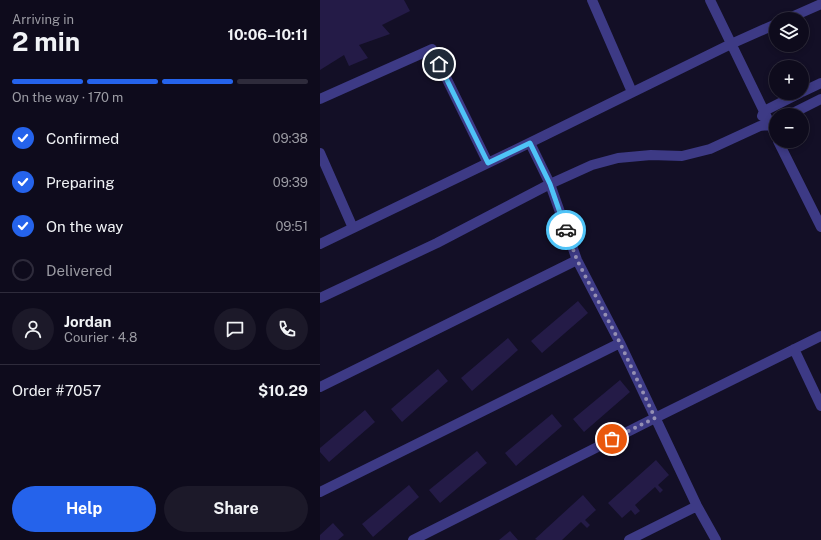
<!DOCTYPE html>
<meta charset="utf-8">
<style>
body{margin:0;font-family:"Public Sans",sans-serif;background:#1c1929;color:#f1f3f6;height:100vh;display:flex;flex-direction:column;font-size:15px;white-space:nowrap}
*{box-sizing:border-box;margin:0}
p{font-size:13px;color:#9b9ba3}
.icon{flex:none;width:22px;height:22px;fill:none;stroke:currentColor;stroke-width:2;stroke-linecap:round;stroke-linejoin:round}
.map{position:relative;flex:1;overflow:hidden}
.sheet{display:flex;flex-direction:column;background:#0e0b1c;width:320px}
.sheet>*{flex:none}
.fabs{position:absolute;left:449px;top:12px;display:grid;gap:8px}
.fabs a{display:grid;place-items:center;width:40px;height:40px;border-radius:50%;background:#0e0b1c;box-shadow:0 2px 6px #0003,0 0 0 1px #2e2b3b;font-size:20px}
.pin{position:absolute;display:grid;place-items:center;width:34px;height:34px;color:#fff;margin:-17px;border:2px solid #fff;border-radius:50%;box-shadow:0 1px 4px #0007}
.courier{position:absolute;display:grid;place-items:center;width:40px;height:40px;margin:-20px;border:3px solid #4fc3f7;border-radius:50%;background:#fff;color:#222;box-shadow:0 1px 5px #0007}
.head em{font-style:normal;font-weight:700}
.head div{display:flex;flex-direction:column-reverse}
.head{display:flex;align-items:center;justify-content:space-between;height:68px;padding:0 12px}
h1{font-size:26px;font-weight:700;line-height:30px}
.bar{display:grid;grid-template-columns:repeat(4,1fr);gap:6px 4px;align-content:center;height:48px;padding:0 12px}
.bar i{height:5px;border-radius:3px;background:#2e2b3b}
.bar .on{background:#2563eb}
.bar p{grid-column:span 4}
.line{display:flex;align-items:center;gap:10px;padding:0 12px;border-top:1px solid #2e2b3b}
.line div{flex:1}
.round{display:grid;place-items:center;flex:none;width:42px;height:42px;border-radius:21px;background:#1c1929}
ol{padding:0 12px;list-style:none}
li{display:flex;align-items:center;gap:12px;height:44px}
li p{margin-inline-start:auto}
li .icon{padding:4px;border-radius:50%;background:#2563eb;color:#fff;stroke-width:4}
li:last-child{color:#9b9ba3}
li i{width:22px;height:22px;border:2px solid #2e2b3b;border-radius:50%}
.primary-button{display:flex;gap:8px;margin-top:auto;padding:8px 12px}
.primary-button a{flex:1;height:46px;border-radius:24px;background:#2563eb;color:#fff;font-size:16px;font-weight:700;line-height:46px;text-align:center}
.primary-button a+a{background:#1c1929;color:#f1f3f6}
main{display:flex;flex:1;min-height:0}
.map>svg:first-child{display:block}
.building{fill:#241b47}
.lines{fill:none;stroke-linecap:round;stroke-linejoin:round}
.minor{stroke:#3d3a85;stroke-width:10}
.done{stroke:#948fb3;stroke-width:4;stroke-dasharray:0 7.2}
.route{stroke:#4fc3f7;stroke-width:5}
</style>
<main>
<section class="sheet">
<div class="head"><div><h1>2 min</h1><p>Arriving in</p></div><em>10:06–10:11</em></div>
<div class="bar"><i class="on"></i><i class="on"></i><i class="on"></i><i></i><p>On the way · 170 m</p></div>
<ol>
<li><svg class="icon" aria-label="check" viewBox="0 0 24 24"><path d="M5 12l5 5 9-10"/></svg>Confirmed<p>09:38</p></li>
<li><svg class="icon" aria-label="check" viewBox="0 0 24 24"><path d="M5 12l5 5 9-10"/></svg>Preparing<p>09:39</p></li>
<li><svg class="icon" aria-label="check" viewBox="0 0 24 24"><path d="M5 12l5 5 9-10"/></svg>On the way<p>09:51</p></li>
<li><i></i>Delivered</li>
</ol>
<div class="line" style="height:72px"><a class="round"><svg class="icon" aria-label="person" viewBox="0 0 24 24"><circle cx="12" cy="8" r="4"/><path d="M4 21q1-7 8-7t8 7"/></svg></a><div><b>Jordan</b><p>Courier · 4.8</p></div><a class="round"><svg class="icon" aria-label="chat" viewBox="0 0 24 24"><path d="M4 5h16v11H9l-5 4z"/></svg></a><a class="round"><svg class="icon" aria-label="phone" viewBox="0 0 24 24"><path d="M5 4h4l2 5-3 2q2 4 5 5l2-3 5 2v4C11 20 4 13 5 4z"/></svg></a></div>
<div class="line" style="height:52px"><div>Order #7057</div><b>$10.29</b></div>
<div class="primary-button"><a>Help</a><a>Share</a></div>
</section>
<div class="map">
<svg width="501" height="540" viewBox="0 0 501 540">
<rect width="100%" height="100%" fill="#130f26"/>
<path class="building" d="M0,0H84L90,11L62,25L70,34L39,45L48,58L29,66L24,55L0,70Z
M258,301L268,313L222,353L211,341Z
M188,338L198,350L152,391L141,378Z
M118,369L128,381L82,422L71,409Z
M300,380L310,392L264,432L253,419Z
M45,410L55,422L9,462L0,452V448Z
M232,414L242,426L196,466L185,453Z
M157,451L167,463L120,503L109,490Z
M336,460L349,475L338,485L343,490L340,493L335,487L315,505L320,511L315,515L311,510L302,518L288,503Z
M89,485L99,497L53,537L42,524Z
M263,495L276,510L265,520L270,525L267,528L261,522L242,540H217L215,539Z
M13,523L24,535L18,540H0V535Z
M190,531L198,540H179Z"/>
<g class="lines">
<path class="minor" d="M272,0L312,92
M390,0L456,136
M467,19L501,4
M482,92L501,83
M0,99L112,49L168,163
M469,115L501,99
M442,116L444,111L480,93
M458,141L501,227
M210,143L230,184L257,260L300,343L377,506L396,540
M0,153L33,228
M0,244L199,148L411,44L456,24
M0,298L117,243L230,184L272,165L298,158L331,155L362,156L390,149L440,126L450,125L456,122
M474,349L501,406
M0,387L257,260
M0,492L300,343
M93,540L335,418L501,336
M309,540L377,506"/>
</g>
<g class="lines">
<path class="done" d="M246,230L257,260L300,343L335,418L292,439"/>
<path class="route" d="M119,64L168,163L210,143L230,184L246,230"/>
</g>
</svg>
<div class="fabs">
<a><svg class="icon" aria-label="layers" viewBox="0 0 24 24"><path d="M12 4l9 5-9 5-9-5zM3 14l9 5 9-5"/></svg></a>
<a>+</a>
<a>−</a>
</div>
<div class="pin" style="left:292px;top:439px;background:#ea580c"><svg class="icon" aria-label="bag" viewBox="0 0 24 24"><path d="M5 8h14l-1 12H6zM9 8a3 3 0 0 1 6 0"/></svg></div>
<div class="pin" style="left:119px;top:64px;background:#1f2937"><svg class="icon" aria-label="home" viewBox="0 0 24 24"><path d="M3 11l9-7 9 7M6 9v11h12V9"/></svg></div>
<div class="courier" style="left:246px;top:230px"><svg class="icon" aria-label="car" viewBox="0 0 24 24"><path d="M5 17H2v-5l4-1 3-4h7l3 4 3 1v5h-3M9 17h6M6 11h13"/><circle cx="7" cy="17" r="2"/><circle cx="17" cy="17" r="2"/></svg></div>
</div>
</main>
